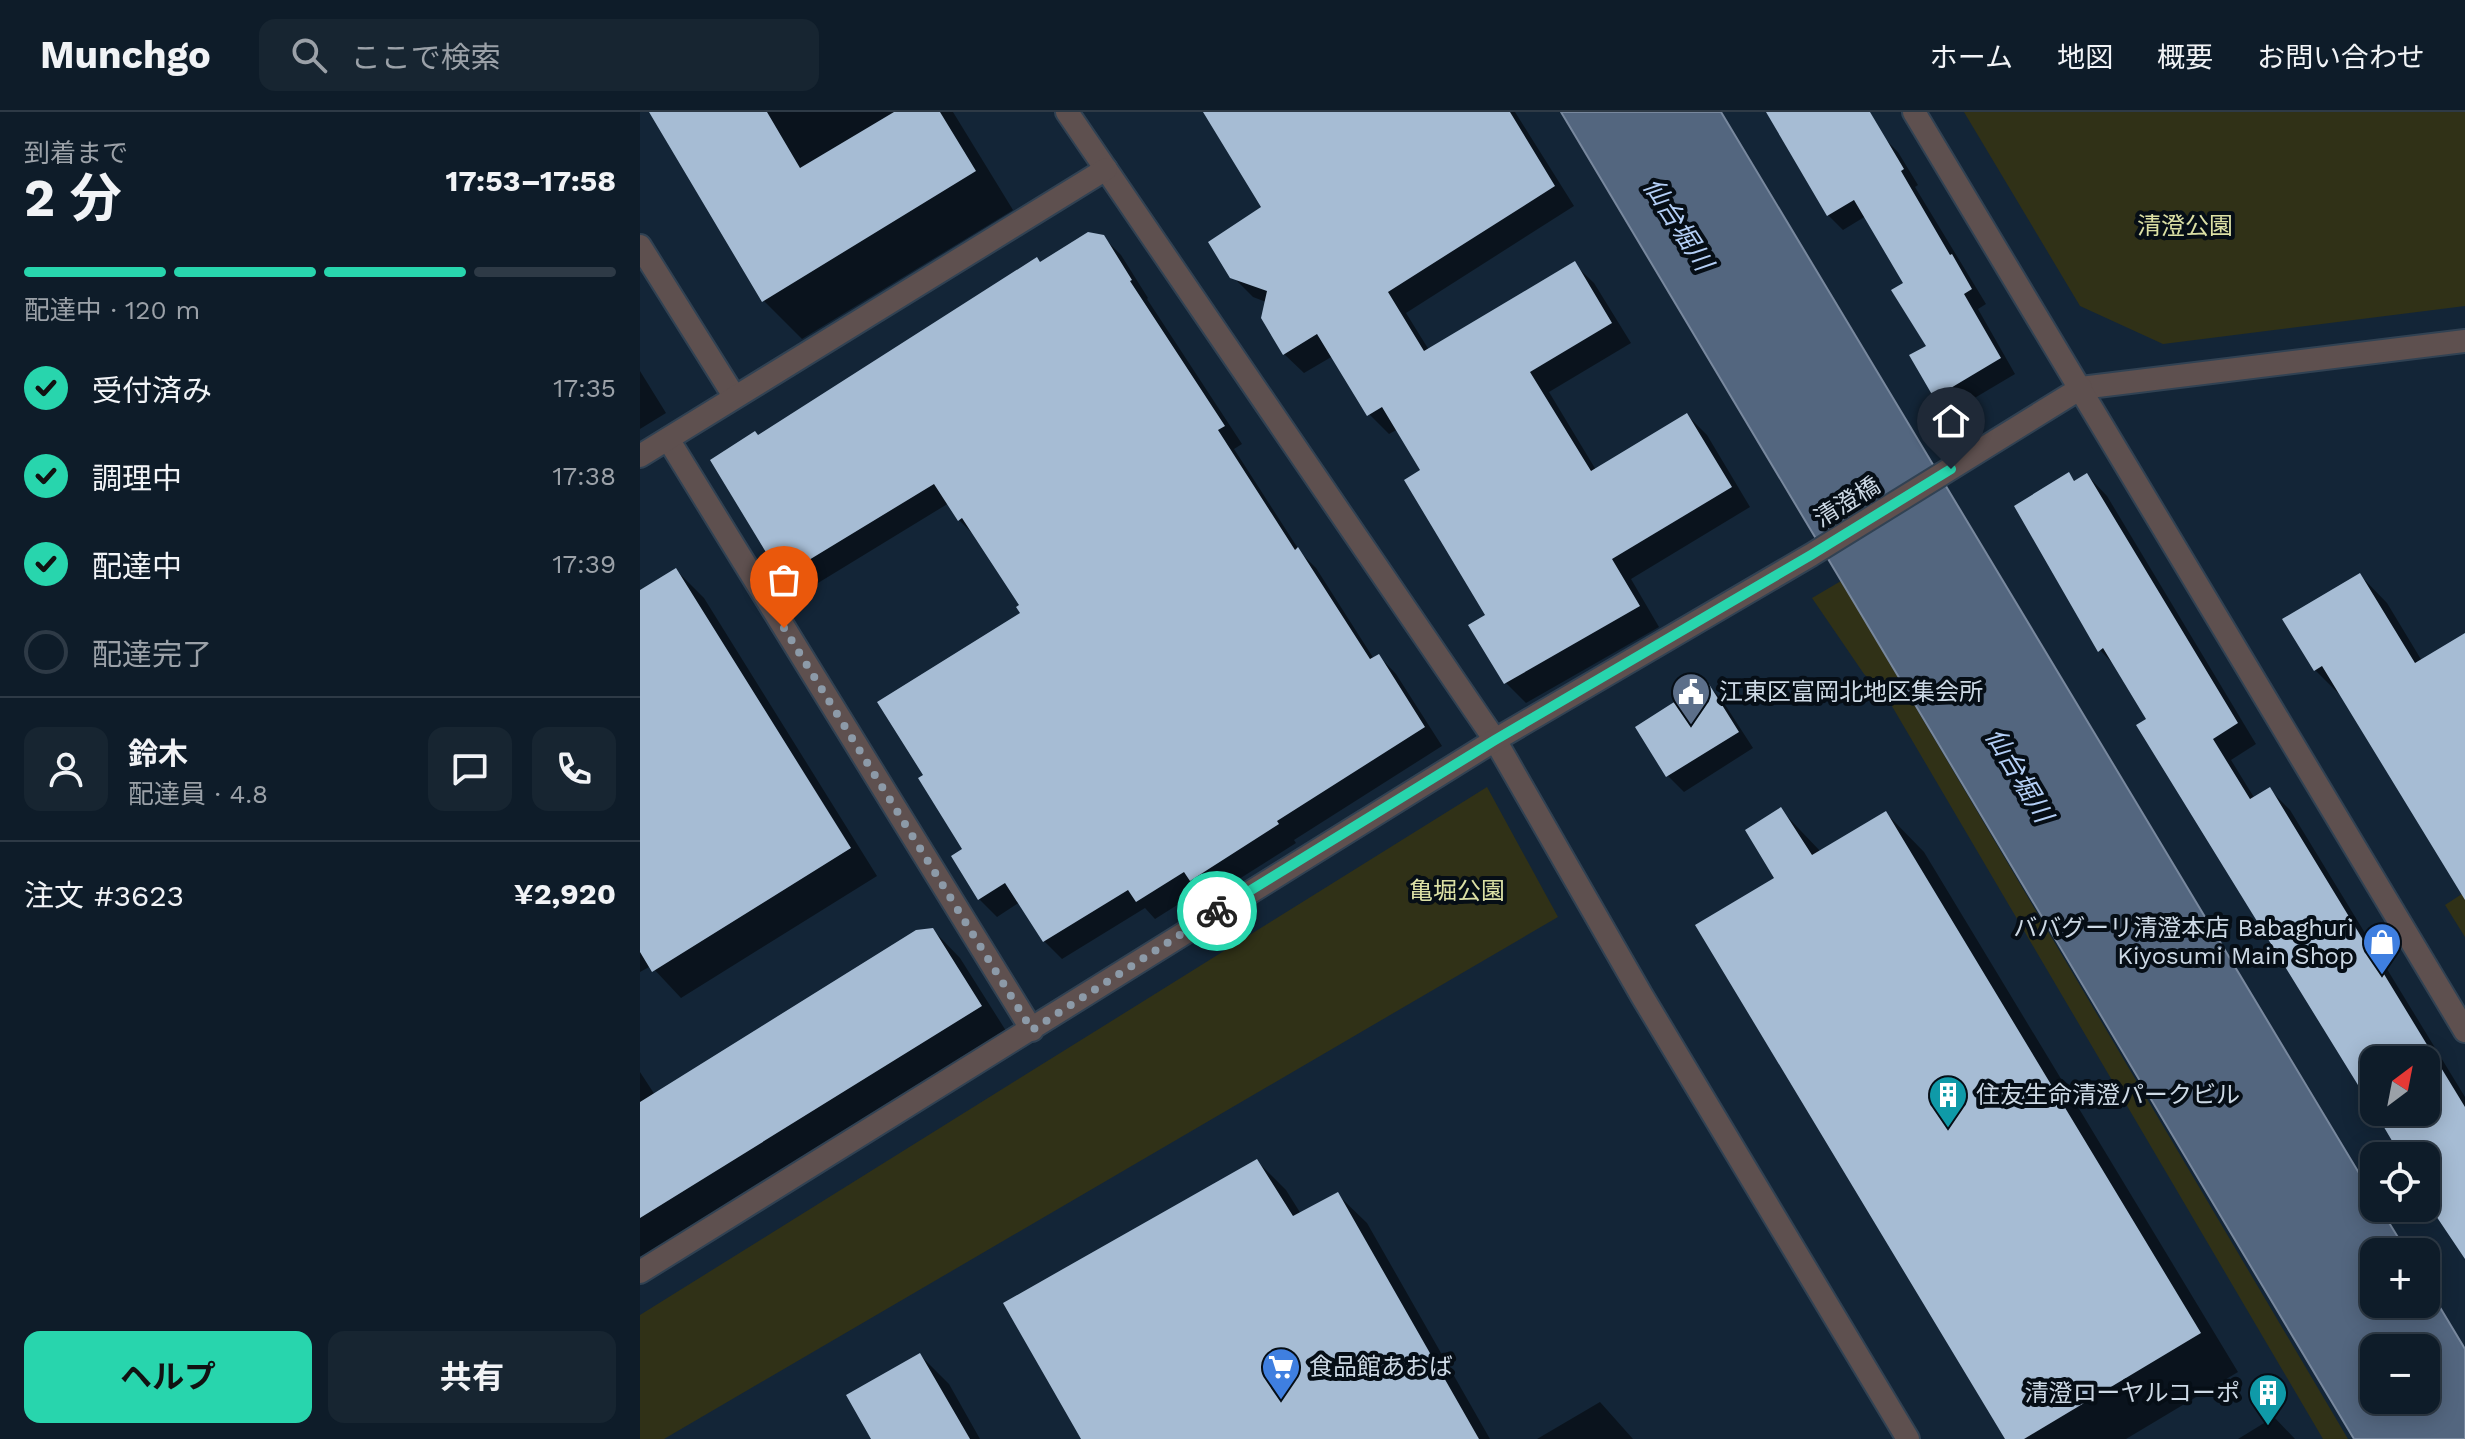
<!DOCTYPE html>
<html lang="ja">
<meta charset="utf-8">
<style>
body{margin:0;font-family:"Work Sans","Noto Sans JP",sans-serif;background:#172531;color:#f1f3f6;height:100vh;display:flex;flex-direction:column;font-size:30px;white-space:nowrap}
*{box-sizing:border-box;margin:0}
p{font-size:26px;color:#9ba1a8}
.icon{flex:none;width:44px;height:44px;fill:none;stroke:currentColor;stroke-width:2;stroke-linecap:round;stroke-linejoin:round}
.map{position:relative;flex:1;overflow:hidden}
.side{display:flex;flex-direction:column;background:#0e1c29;width:640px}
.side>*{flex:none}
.needle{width:52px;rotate:32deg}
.buttons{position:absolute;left:1720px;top:934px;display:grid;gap:16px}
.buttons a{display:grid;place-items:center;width:80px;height:80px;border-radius:16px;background:#0e1c29;box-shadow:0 4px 20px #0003,0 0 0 2px #2e3a46;font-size:40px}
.pin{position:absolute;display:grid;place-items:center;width:68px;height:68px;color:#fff;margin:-82px -34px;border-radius:50% 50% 50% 0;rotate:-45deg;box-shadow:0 0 8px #0007}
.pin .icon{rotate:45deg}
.courier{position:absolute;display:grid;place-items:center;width:80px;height:80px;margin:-40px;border:6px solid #28d5ad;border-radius:50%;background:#fff;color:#222;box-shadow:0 2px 10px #0007}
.overview em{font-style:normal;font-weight:700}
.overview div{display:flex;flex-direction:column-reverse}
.overview{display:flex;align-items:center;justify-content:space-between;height:136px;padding:0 24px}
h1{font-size:52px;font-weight:700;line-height:60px}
.bar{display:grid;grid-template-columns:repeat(4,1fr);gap:12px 8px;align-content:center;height:96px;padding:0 24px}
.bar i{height:10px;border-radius:6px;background:#2e3a46}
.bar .current{background:#28d5ad}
.bar p{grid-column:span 4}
.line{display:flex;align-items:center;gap:20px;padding:0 24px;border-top:2px solid #2e3a46}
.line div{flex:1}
.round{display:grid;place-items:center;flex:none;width:84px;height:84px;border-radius:16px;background:#172531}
ol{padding:0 24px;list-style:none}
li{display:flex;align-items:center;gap:24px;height:88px}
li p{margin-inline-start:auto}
li .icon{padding:8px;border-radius:50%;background:#28d5ad;color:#111;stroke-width:4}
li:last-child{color:#9ba1a8}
li i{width:44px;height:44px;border:4px solid #2e3a46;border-radius:50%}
.button{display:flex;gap:16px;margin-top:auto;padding:16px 24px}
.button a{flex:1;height:92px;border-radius:16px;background:#28d5ad;color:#111;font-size:32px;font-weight:700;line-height:92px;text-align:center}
.button a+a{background:#172531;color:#f1f3f6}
header{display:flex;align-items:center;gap:48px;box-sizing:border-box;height:112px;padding:0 40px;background:#0e1c29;border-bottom:2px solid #2e3a46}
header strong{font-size:38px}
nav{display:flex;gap:44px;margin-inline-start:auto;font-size:28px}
.search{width:560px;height:72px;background:#172531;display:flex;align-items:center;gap:20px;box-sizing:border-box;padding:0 28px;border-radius:16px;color:#9ba1a8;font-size:30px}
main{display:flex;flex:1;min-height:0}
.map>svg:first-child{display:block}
.green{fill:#303117}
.water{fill:#53667f;stroke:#78889e;stroke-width:2;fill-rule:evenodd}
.shadow{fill:#0007}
.building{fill:#a6bcd4}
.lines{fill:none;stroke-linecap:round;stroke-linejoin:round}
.minor-casing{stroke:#314253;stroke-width:26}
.tertiary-casing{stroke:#314253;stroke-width:26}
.minor{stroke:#5e504f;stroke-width:22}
.tertiary{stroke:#5e504f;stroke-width:22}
.done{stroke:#8c9aa8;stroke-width:8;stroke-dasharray:0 14.4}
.route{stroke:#28d5ad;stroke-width:10}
.labels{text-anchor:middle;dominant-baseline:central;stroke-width:8;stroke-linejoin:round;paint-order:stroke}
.park-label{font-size:24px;fill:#dce0a5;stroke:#060e16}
.street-label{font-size:24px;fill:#cdd9e5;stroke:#060e16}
.poi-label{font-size:24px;fill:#cdd9e5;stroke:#060e16;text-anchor:start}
.water-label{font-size:26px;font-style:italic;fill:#b4cff6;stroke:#060e16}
</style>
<header>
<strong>Munchgo</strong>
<div class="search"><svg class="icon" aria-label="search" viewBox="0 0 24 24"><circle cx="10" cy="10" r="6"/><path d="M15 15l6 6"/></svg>ここで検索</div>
<nav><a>ホーム</a><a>地図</a><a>概要</a><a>お問い合わせ</a></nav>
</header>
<main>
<section class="side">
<div class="overview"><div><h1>2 分</h1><p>到着まで</p></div><em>17:53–17:58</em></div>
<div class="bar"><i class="current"></i><i class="current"></i><i class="current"></i><i></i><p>配達中 · 120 m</p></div>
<ol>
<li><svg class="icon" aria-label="check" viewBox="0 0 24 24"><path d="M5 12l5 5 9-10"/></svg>受付済み<p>17:35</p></li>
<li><svg class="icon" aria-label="check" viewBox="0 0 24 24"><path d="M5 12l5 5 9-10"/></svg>調理中<p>17:38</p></li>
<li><svg class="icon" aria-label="check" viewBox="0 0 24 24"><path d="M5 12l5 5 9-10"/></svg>配達中<p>17:39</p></li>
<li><i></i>配達完了</li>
</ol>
<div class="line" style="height:144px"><a class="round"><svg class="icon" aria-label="person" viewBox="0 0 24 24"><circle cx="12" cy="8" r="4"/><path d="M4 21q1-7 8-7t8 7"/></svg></a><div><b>鈴木</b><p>配達員 · 4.8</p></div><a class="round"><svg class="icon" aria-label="chat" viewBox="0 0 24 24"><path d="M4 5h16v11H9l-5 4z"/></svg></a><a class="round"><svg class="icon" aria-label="phone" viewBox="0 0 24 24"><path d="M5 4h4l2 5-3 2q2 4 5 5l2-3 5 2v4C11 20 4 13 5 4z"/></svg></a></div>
<div class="line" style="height:104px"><div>注文 #3623</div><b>¥2,920</b></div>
<div class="button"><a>ヘルプ</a><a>共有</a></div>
</section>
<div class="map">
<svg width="1825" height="1327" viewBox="0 0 1825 1327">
<rect width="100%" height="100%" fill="#132537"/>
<path class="green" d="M1324,0H1825V194L1523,232L1440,194Z
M1201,469L1708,1327H1683L1246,584L1224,562L1172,486Z
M847,675L918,805L24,1327H0V1203Z
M1825,780V825L1805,793Z"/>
<path class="water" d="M921,0H1081L1734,1086V1096H1740L1767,1140H1734V1192H1786V1172L1825,1237V1327H1714ZM1734,1236H1786V1288H1734Z"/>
<path class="shadow" d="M11,0H313L373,98L162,227L124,189Z
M565,0H875L934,94L766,201L789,238L934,152L954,171L991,231L909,280L956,358L1047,303L1067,323L1110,395L991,467L1019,515L886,591L866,571L831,514L848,504L783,359L758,317L749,322L729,302L693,244L664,261L644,242L626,190L613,185L592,164L624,95Z
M1127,0H1228L1243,25L1258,40L1278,73L1275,75L1346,192L1338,197L1375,262L1311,300L1296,285L1272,244L1288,235L1266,171L1226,104L1203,118L1188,103Z
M463,125L481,143L508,186L507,187L602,332L594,337L661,441L676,456L734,547L739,544L756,562L802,634L654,728L656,731L569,786L561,778L515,807L505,796L422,847L404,829L380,790L357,805L339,787L324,738L285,663L383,502L382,494L336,425L319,408L309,391L160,482L142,464L118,325L401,152Z
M0,259L26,301L0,317Z
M1429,363L1436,370L1447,363L1467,384L1616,632L1591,648L1615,687L1630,678L1650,698L1825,985V1142L1786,1086V1044H1764L1737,1000H1786V948H1734V996L1478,557L1460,538Z
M36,458L64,486L237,764L41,886L11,854L0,860V481Z
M1720,463L1747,491L1782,549L1825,523V775L1703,586L1675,558L1645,508Z
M1067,572L1082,588L1113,636L1044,680L1028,664L997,615Z
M1141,698L1181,740L1246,701L1284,740L1598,1260L1486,1327H1367Z
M293,818L320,846L368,922L0,1147V960L15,983Z
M617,1049L646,1078L661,1102L698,1083L727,1111L850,1327H443Z
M280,1243L309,1272L340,1327H233Z
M960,1290L993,1327H897Z
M1634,1305L1655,1327H1598Z"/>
<path class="building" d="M9,0H127L160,56L254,0H300L336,59L122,190Z
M563,0H870L915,74L748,180L784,239L935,149L972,211L890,260L951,359L1047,301L1092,375L972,447L1000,494L864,572L828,513L845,503L764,368L780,358L742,295L727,304L677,222L643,243L621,206L627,179L590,166L568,130L621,95Z
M1126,0H1230L1264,57L1261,59L1310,143L1312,142L1332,177L1324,182L1361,246L1294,286L1269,243L1286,234L1251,178L1263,171L1214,88L1187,104Z
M448,120L464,123L492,168L490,169L585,314L578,318L655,438L658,435L730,547L739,542L785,615L637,709L639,712L550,769L544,760L496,790L488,778L403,830L365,771L338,788L311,744L322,737L278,666L283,663L237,590L380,501L376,495L379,493L322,406L318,409L294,372L141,465L70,348L115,319L118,323L397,145L400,150Z
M1429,360L1434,369L1447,361L1598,611L1573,627L1610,687L1630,675L1825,995V1147L1786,1089V1044H1761L1735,1000H1786V948H1734V999L1496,613L1506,607L1463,536L1458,540L1374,394Z
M36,456L211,736L12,860L0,840V478Z
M1720,461L1775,551L1825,521V788L1682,554L1674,559L1642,507Z
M1067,569L1099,620L1026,665L995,615Z
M1141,695L1172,743L1246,699L1561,1221L1384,1327H1365L1055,813L1134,766L1105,718Z
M293,816L342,894L0,1106V990L276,818Z
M617,1047L653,1104L698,1080L839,1327H441L363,1191Z
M280,1241L330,1327H231L206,1283Z"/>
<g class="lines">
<defs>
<path id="minor" d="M427,0L855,628L1002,884L1268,1327
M0,134L94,284
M1441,276L1825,229
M28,327L392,918"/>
<path id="tertiary" d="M1274,0L1825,919
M0,344L466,57
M0,1160L855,628L1171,443L1441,276"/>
</defs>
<use href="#minor" class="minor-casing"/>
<use href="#tertiary" class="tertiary-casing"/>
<use href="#minor" class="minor"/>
<use href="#tertiary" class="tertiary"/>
</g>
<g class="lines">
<path class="done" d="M144,516L392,918L577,799"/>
<path class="route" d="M577,799L855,628L1171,443L1311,357"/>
</g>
<defs>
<symbol id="civic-pin" viewBox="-11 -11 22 30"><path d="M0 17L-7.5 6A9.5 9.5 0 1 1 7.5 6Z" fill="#5c6f8a" stroke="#060e16"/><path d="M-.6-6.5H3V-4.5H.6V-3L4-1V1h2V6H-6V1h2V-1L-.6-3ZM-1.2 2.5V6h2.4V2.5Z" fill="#fff"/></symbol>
<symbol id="shop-pin" viewBox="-11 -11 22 30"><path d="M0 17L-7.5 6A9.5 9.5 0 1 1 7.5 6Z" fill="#3f7fe0" stroke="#060e16"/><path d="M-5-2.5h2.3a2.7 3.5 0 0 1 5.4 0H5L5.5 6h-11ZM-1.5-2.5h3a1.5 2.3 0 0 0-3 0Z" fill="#fff"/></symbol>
<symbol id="building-pin" viewBox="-11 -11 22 30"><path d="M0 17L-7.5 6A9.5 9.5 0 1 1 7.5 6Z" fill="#0f9aa8" stroke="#060e16"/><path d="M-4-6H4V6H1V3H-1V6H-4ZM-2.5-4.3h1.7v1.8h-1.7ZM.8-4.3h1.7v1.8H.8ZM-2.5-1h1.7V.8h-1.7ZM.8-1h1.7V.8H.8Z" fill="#fff"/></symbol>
<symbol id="supermarket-pin" viewBox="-11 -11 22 30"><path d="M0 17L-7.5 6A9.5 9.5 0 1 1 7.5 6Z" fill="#3f7fe0" stroke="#060e16"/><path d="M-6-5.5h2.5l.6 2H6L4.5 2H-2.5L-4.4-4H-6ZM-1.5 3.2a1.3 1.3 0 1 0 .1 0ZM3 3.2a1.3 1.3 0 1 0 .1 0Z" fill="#fff"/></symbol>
</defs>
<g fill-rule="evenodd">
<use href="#civic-pin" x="1029" y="558" width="44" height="60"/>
<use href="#shop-pin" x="1720" y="808" width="44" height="60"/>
<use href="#building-pin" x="1286" y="961" width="44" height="60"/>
<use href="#supermarket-pin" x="619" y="1233" width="44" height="60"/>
<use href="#building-pin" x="1606" y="1259" width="44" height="60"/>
</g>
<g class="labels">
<g class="park-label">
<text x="1545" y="114">清澄公園</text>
<text x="817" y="779">亀堀公園</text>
</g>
<g class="street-label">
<text transform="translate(1207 390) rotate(-32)">清澄橋</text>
</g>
<g class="poi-label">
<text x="1079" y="580">江東区富岡北地区集会所</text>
<text x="1714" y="816" text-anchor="end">ババグーリ清澄本店 Babaghuri<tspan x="1714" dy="28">Kiyosumi Main Shop</tspan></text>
<text x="1336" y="983">住友生命清澄パークビル</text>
<text x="669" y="1255">食品館あおば</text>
<text x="1600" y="1281" text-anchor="end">清澄ローヤルコーポ</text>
</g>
<g class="water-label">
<text transform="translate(1038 112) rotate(57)">仙台堀川</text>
<text transform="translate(1379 663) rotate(59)">仙台堀川</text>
</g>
</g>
</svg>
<div class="buttons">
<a><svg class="needle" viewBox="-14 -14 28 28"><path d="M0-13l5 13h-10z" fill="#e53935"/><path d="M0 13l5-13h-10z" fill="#9ba1a8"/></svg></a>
<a><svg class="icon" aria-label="locate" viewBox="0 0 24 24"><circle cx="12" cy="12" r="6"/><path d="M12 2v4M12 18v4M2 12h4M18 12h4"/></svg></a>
<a>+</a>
<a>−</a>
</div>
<div class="pin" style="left:144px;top:516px;background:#ea580c"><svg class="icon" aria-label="bag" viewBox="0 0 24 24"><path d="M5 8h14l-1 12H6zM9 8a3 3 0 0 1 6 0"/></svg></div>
<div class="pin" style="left:1311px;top:357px;background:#1f2937"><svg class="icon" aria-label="home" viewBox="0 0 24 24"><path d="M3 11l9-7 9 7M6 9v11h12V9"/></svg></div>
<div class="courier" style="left:577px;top:799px"><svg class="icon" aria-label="bike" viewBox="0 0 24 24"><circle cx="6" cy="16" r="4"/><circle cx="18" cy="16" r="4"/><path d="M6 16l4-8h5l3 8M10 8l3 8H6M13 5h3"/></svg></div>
</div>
</main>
